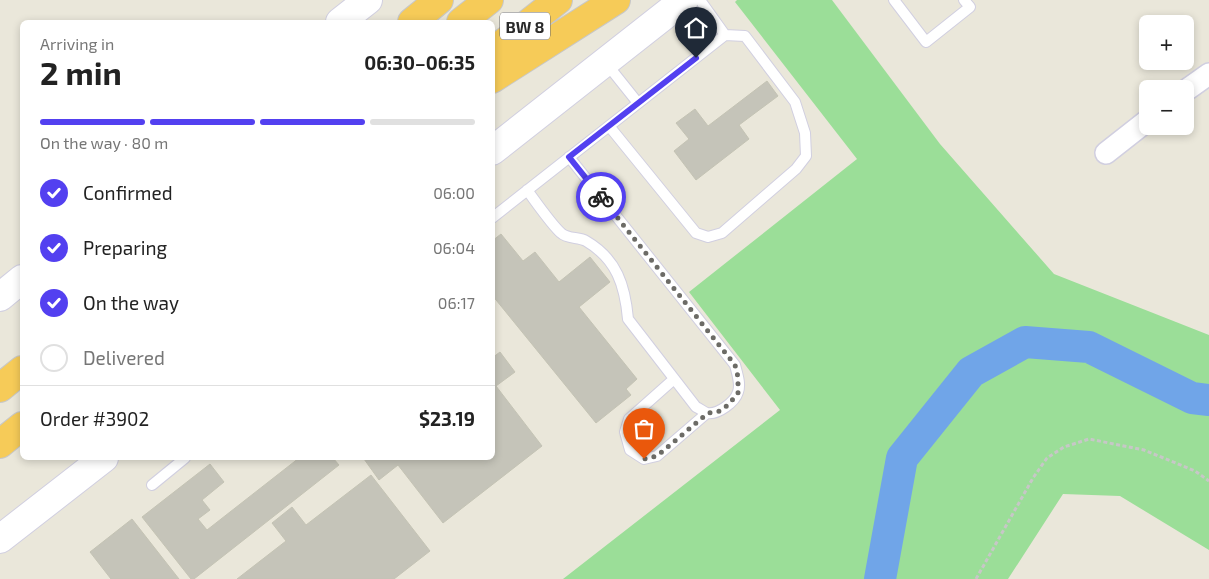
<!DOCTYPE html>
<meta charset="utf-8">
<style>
body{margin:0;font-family:"Exo 2",sans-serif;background:#f2f2f2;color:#222;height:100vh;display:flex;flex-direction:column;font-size:19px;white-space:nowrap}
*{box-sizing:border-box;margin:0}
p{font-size:16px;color:#767676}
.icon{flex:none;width:28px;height:28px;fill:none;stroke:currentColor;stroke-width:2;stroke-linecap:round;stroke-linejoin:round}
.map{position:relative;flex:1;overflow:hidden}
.drawer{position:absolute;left:20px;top:20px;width:475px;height:440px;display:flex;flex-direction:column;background:#fff;border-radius:8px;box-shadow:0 2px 8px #0003}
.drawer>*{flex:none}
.controls{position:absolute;left:1139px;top:15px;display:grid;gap:10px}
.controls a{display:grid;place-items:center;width:55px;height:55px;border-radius:8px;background:#fff;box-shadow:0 2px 8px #0003;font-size:25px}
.pin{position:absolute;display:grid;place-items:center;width:42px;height:42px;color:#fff;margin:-51px -21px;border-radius:50% 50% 50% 0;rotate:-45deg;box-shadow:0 0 5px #0007}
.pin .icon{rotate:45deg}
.courier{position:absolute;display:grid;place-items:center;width:50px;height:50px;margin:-25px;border:4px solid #5340f0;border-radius:50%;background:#fff;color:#222;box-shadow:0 1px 6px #0007}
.overview em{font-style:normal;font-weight:700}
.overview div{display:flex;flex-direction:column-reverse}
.overview{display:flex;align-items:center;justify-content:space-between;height:85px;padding:0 20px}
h1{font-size:32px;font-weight:700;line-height:38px}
.bar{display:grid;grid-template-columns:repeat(4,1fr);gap:8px 5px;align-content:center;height:60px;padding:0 20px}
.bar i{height:6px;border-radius:4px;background:#e0e0e0}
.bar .selected{background:#5340f0}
.bar p{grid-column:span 4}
.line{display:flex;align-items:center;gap:12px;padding:0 20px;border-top:1px solid #e0e0e0}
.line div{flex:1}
ol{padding:0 20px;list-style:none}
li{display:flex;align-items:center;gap:15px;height:55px}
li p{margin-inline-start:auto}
li .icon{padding:5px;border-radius:50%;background:#5340f0;color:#fff;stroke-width:4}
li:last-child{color:#767676}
li i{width:28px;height:28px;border:2px solid #e0e0e0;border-radius:50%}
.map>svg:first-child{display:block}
.green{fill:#9bde98}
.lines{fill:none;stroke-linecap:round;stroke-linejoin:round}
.river{stroke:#70a5e8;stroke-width:32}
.building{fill:#c5c4b9;stroke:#c4c3b4}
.service-casing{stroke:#d1cfe0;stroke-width:12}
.minor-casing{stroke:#d1cfe0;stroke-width:24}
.secondary-casing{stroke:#d1cfe0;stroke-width:30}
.motorway-casing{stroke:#c7c7c7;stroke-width:30}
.path{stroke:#c7c7c7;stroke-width:3;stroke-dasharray:4 2.5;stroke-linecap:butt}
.service{stroke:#fff;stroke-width:10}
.minor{stroke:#fff;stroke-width:21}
.secondary{stroke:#fff;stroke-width:28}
.motorway{stroke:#f6cb58;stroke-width:28}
.done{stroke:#6c6b66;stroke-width:5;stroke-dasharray:0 9}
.route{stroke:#5340f0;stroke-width:6}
.labels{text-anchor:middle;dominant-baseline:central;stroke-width:4.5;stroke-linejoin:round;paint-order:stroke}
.shield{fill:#fff;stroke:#686868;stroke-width:1}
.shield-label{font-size:16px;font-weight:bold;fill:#282828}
</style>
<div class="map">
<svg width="1209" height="579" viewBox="0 0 1209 579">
<rect width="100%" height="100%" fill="#eae7da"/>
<path class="green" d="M737,0H832L940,144L1054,274L1209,335V550L1120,496L1063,494L1008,579H563L780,410L689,292L857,159L735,2Z"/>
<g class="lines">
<path class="river" d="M880,579L902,458L971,372L1025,342L1089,347L1192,398L1209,400"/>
</g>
<path class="building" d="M767,81L778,96L739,125L749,139L696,180L674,151L689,139L676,123L695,109L708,126Z
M501,234L523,261L535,252L559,282L590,257L610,282L579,307L637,379L626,389L631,395L596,423L492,295V241Z
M500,352L515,372L496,386L542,446L443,523L398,465L379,480L364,459L366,458H492V358Z
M299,458H333L339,465L194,579H191L142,517L210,464L224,482L202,500L210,510L198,519L207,530Z
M371,475L430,551L394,579H237L286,541L272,523L292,507L306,525Z
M132,519L179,579H111L90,552Z"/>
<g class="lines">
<defs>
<path id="service" d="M894,0L926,42L970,7L964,0
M606,63L638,103
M609,126L696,233L708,237L722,233L796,169L806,156L805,133L795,102L745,36L725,35
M527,190C536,202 551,224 561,233C567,239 579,237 586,241C617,259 625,286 628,319L696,407C699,408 704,412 707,413C718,415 735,402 738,392C741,384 737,373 735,365L569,157
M492,218L725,35L700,0
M674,379L629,419L625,432L630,450L644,459L657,456L707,413
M152,485L185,458"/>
<path id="minor" d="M1185,91L1209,74
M1106,153L1148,120"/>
<path id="secondary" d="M340,22L368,0
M492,151L684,0
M0,297L22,279
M0,539L104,458"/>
<path id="motorway" d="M412,22L439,0
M461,22L489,0
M492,52L558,0
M492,79L616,0
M0,388L22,370
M0,444L22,426"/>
</defs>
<use href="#service" class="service-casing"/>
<use href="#minor" class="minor-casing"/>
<use href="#secondary" class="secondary-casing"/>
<use href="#motorway" class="motorway-casing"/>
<path class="path" d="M976,579L1033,478L1047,458L1064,447L1089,439L1144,450L1195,471L1209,481"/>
<use href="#service" class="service"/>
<use href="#minor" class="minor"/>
<use href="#secondary" class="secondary"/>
<use href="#motorway" class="motorway"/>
</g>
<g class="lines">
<path class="done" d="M601,197L735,365L738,377V393L729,404L720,411L708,413L657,456L644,459"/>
<path class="route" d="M601,197L569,157L696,58"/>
</g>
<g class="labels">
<rect class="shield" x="500" y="12.5" width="50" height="27" rx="4"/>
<g class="shield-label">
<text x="525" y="26">BW 8</text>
</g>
</g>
</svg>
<div class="controls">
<a>+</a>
<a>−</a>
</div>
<div class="pin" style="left:644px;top:459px;background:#ea580c"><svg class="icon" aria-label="bag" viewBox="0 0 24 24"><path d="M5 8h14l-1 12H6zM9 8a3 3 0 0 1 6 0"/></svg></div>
<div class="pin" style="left:696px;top:58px;background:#1f2937"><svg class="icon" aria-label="home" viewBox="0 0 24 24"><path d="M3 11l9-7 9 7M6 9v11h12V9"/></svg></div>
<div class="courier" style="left:601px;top:197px"><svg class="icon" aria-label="bike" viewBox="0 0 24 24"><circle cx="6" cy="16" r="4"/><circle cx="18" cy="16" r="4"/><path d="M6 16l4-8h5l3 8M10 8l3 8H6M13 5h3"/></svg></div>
<section class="drawer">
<div class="overview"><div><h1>2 min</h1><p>Arriving in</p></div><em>06:30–06:35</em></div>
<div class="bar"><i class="selected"></i><i class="selected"></i><i class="selected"></i><i></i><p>On the way · 80 m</p></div>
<ol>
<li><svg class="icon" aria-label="check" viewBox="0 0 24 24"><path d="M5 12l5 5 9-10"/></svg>Confirmed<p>06:00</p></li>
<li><svg class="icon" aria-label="check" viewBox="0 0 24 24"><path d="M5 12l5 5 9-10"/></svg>Preparing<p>06:04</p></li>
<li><svg class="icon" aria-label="check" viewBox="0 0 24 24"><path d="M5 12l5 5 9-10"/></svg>On the way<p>06:17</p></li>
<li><i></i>Delivered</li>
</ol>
<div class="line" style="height:65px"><div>Order #3902</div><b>$23.19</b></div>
</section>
</div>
